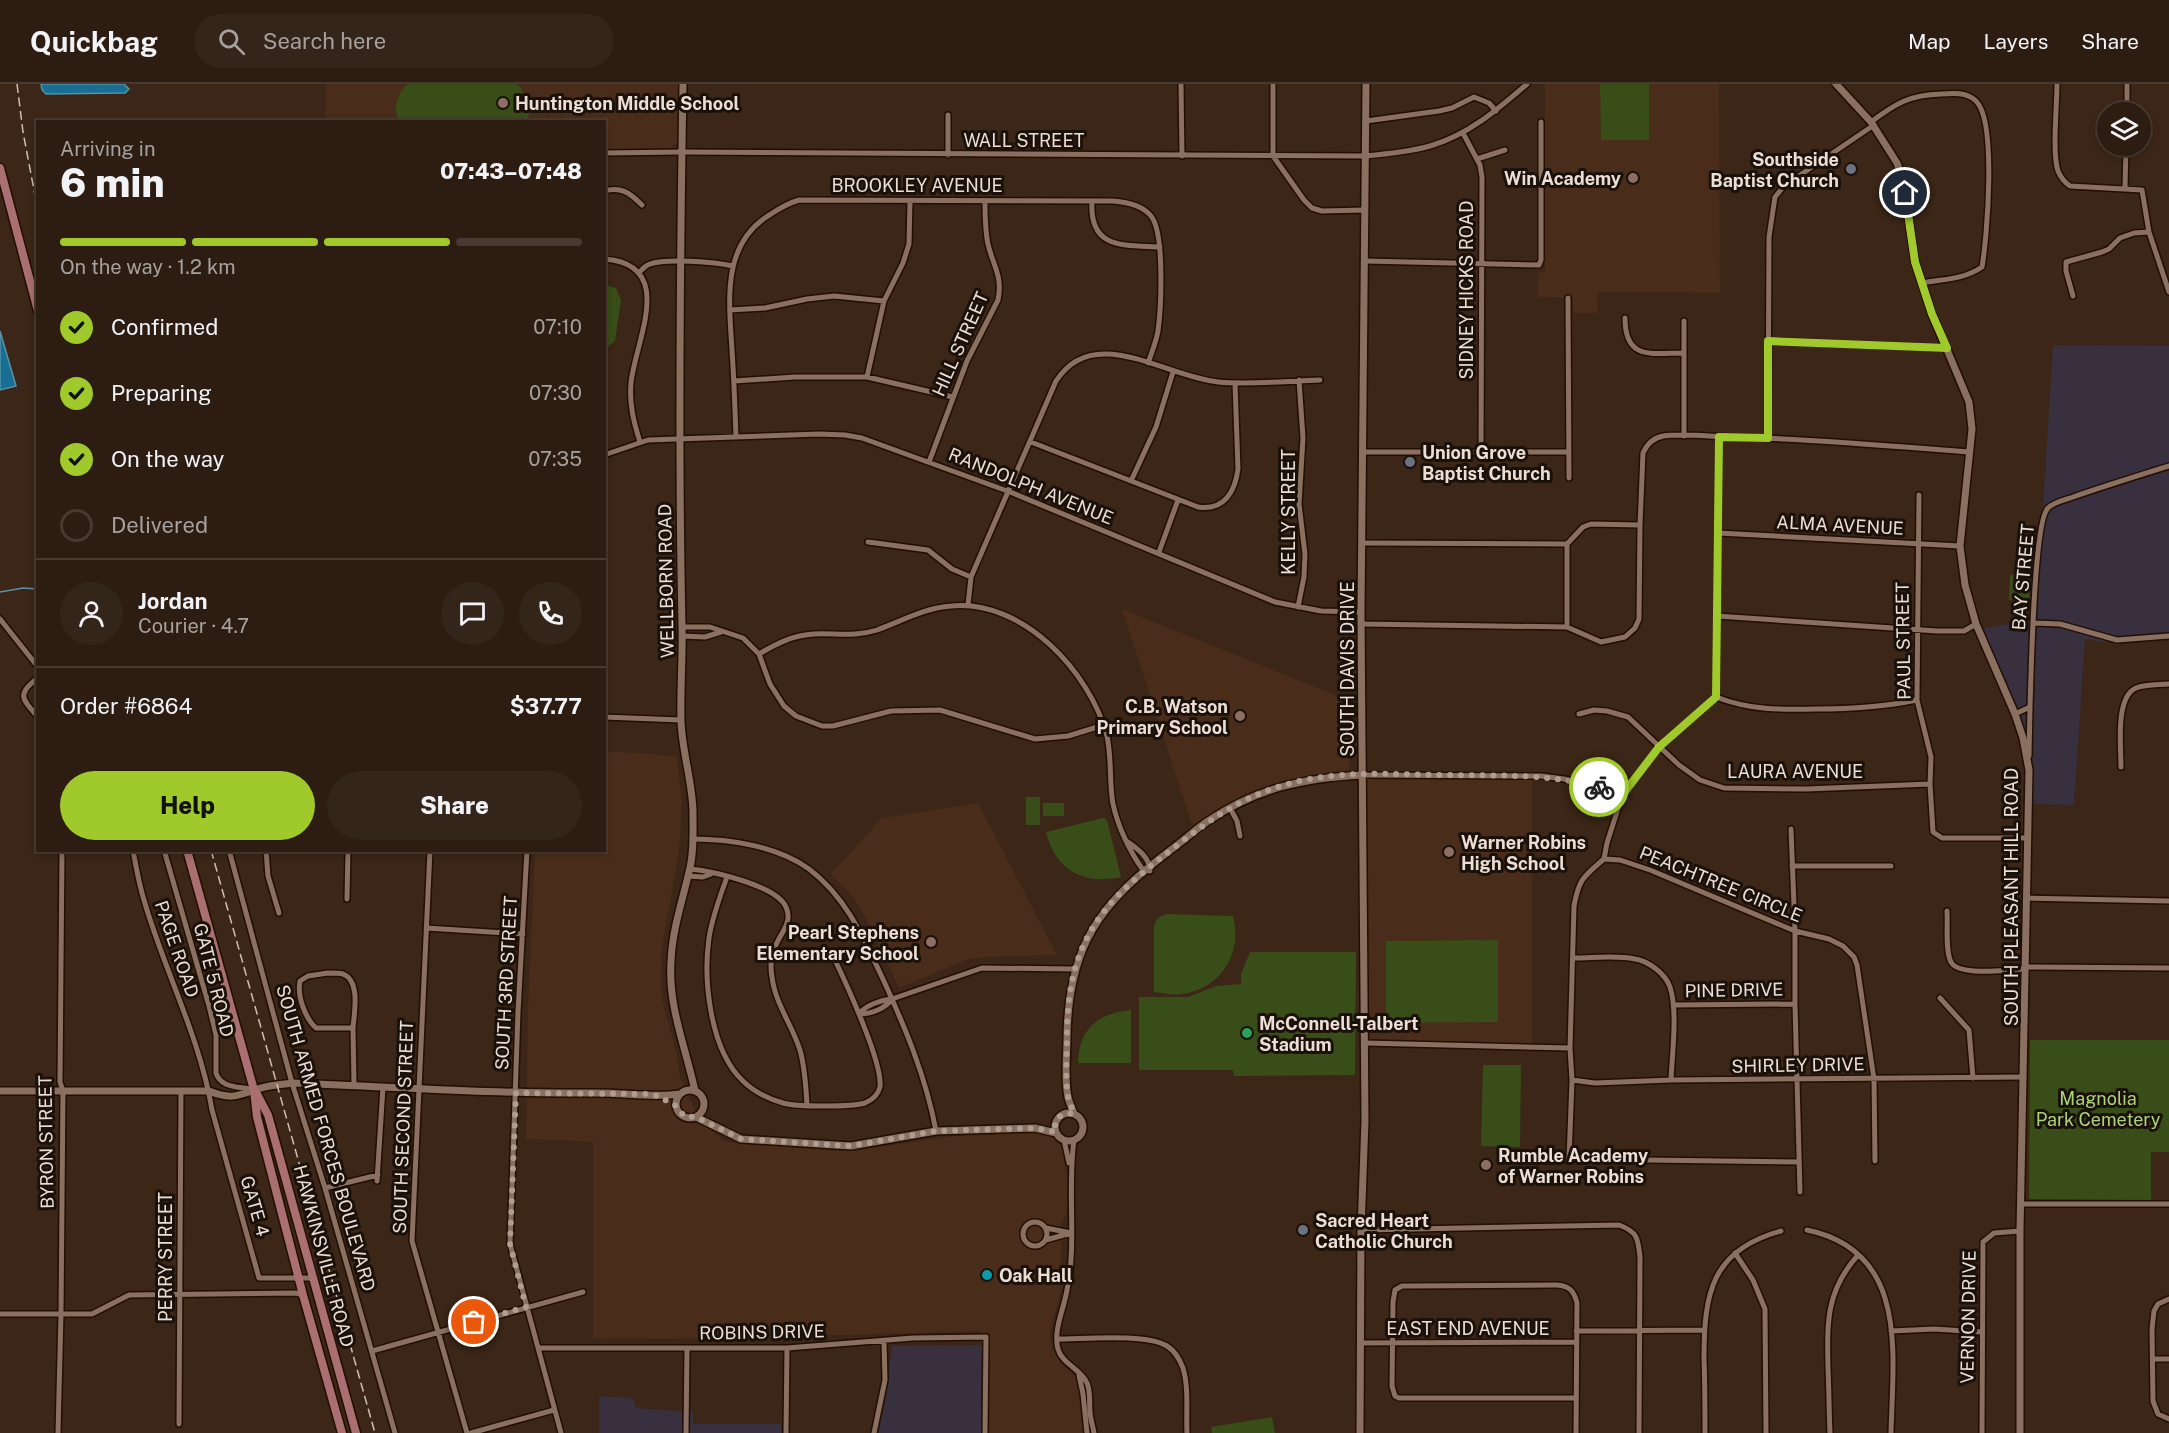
<!DOCTYPE html>
<meta charset="utf-8">
<style>
body{margin:0;font-family:"Public Sans",sans-serif;background:#34251a;color:#f1f3f6;height:100vh;display:flex;flex-direction:column;font-size:22px;white-space:nowrap}
*{box-sizing:border-box;margin:0}
p{font-size:20px;color:#a6a19f}
.icon{flex:none;width:33px;height:33px;fill:none;stroke:currentColor;stroke-width:2;stroke-linecap:round;stroke-linejoin:round}
.map{position:relative;flex:1;overflow:hidden}
.side{position:absolute;left:36px;top:36px;width:570px;height:732px;display:flex;flex-direction:column;background:#2c1c11;border-radius:0px;box-shadow:0 3px 9px #0003,0 0 0 2px #483a31}
.side>*{flex:none}
.controls{position:absolute;left:2097px;top:18px;display:grid;gap:12px}
.controls a{display:grid;place-items:center;width:54px;height:54px;border-radius:50%;background:#2c1c11;box-shadow:0 3px 9px #0003,0 0 0 2px #483a31;font-size:30px}
.pin{position:absolute;display:grid;place-items:center;width:51px;height:51px;color:#fff;margin:-26px;border:3px solid #fff;border-radius:50%;box-shadow:0 2px 6px #0007}
.courier{position:absolute;display:grid;place-items:center;width:60px;height:60px;margin:-30px;border:4px solid #a0c92b;border-radius:50%;background:#fff;color:#222;box-shadow:0 2px 8px #0007}
.summary em{font-style:normal;font-weight:800}
.summary div{display:flex;flex-direction:column-reverse}
.summary{display:flex;align-items:center;justify-content:space-between;height:102px;padding:0 24px}
h1{font-size:39px;font-weight:800;line-height:45px}
.bar{display:grid;grid-template-columns:repeat(4,1fr);gap:9px 6px;align-content:center;height:72px;padding:0 24px}
.bar i{height:8px;border-radius:4px;background:#483a31}
.bar .active{background:#a0c92b}
.bar p{grid-column:span 4}
.line{display:flex;align-items:center;gap:15px;padding:0 24px;border-top:2px solid #483a31}
.line div{flex:1}
.round{display:grid;place-items:center;flex:none;width:63px;height:63px;border-radius:32px;background:#34251a}
ol{padding:0 24px;list-style:none}
li{display:flex;align-items:center;gap:18px;height:66px}
li p{margin-inline-start:auto}
li .icon{padding:6px;border-radius:50%;background:#a0c92b;color:#111;stroke-width:4}
li:last-child{color:#a6a19f}
li i{width:33px;height:33px;border:3px solid #483a31;border-radius:50%}
.primary-button{display:flex;gap:12px;margin-top:auto;padding:12px 24px}
.primary-button a{flex:1;height:69px;border-radius:36px;background:#a0c92b;color:#111;font-size:24px;font-weight:800;line-height:69px;text-align:center}
.primary-button a+a{background:#34251a;color:#f1f3f6}
header{display:flex;align-items:center;gap:36px;box-sizing:border-box;height:84px;padding:0 30px;background:#2c1c11;border-bottom:2px solid #483a31}
header strong{font-size:28px}
nav{display:flex;gap:33px;margin-inline-start:auto;font-size:21px}
.search{width:420px;height:54px;background:#34251a;display:flex;align-items:center;gap:15px;box-sizing:border-box;padding:0 21px;border-radius:33px;color:#a6a19f;font-size:22px}
.map>svg:first-child{display:block}
.commercial{fill:#382f3f}
.built{fill:#492d1a}
.green{fill:#384d18}
.water{fill:#177093;stroke:#5791a6;stroke-width:1.5}
.lines{fill:none;stroke-linecap:round;stroke-linejoin:round}
.stream{stroke:#5791a6;stroke-width:1.5}
.minor-casing{stroke:#220e02;stroke-width:8}
.tertiary-casing{stroke:#220e02;stroke-width:10}
.primary-casing{stroke:#220e02;stroke-width:11}
.minor{stroke:#8a7060;stroke-width:5}
.tertiary{stroke:#8a7060;stroke-width:7}
.primary{stroke:#aa6f70;stroke-width:8}
.rail{stroke:#cfc0b5;stroke-width:1.5;stroke-dasharray:9 4.5;stroke-linecap:butt}
.done{stroke:#ae9e92;stroke-width:6;stroke-dasharray:0 10.8}
.route{stroke:#a0c92b;stroke-width:8}
.education-dot{fill:#8d6e63;stroke:#1b110b;stroke-width:2}
.worship-dot{fill:#6b7280;stroke:#1b110b;stroke-width:2}
.leisure-dot{fill:#2e9e5b;stroke:#1b110b;stroke-width:2}
.culture-dot{fill:#0f9aa8;stroke:#1b110b;stroke-width:2}
.labels{text-anchor:middle;dominant-baseline:central;stroke-width:6;stroke-linejoin:round;paint-order:stroke}
.poi-label{font-size:18px;font-weight:bold;fill:#ecded4;stroke:#1b110b;text-anchor:start}
.street-label{font-size:18px;fill:#ecded4;stroke:#1b110b}
.park-label{font-size:18px;fill:#abd378;stroke:#1b110b}
</style>
<header>
<strong>Quickbag</strong>
<div class="search"><svg class="icon" aria-label="search" viewBox="0 0 24 24"><circle cx="10" cy="10" r="6"/><path d="M15 15l6 6"/></svg>Search here</div>
<nav><a>Map</a><a>Layers</a><a>Share</a></nav>
</header>
<div class="map">
<svg width="2169" height="1349" viewBox="0 0 2169 1349">
<rect width="100%" height="100%" fill="#3b2617"/>
<path class="commercial" d="M2053,261L2169,262V553L2103,558L2085,555L2074,721L2031,720L2032,684L1984,544L2036,536Z
M981,1261V1349H878L886,1314L892,1262Z
M599,1312L633,1314L636,1324L693,1328V1340H781V1349H599Z"/>
<path class="built" d="M326,0H680V55L670,65L605,66L604,38H326Z
M1545,0H1719L1720,209L1598,208L1597,229H1573V214L1538,213V189L1545,188Z
M1122,525L1350,617L1349,687L1297,694L1268,702L1241,713L1192,741Z
M605,667L677,672L682,719L679,767L661,870L662,915L677,971L680,994L696,1028L704,1039L725,1058L840,1067L859,1066L954,1052L1051,1048L1058,1054L1062,1063L1067,1092V1130L1061,1139L1062,1201L1050,1250L1052,1264L1061,1279L1075,1292L1079,1308L1084,1349H981V1247L749,1254L593,1255V1058L526,1055L528,926L535,767L604,766Z
M1362,691H1532V964L1365,959Z
M978,719L1057,871L988,873L968,875L899,904L862,827L849,808L831,790L882,734Z"/>
<path class="green" d="M408,0H517C528,12 532,22 527,37H399C393,24 396,10 408,0Z
M1600,0H1649V56H1601Z
M605,201L616,204L621,216L615,257L606,264L605,301Z
M2010,491L2030,492L2029,517L2009,516Z
M1026,713H1040V741H1026Z
M1043,719H1064V732H1043Z
M1103,734L1107,736L1121,793C1083,801 1056,787 1046,748Z
M1168,830L1233,832C1243,869 1221,905 1182,910C1173,912 1163,909 1154,908V843C1156,834 1159,832 1168,830Z
M1498,856V938L1386,939V857Z
M1250,868H1356L1355,991L1234,992L1233,986H1139V913H1188L1216,902L1241,900V890Z
M1131,926V979H1078C1079,944 1099,929 1131,926Z
M2030,956H2169V1068H2151V1116L2029,1115Z
M1483,981H1521L1520,1063L1481,1062Z
M1272,1333L1275,1349H1212L1211,1343Z"/>
<path class="water" d="M41,0H124L129,5L125,9L46,10L42,6Z
M0,247L16,302L0,306Z"/>
<g class="lines">
<path class="stream" d="M0,508L23,504L38,505"/>
<defs>
<path id="minor" d="M1181,0L1182,72
M1273,0V72L1304,116L1312,124L1322,127L1365,126
M2057,0C2057,21 2052,69 2058,87C2061,94 2064,98 2070,102L2142,106L2149,148L2169,208
M2127,28V0
M948,31V71
M1366,37L1439,27L1452,24L1474,13L1489,19L1496,27
M1871,38C1896,19 1910,11 1941,10C1953,9 1967,8 1976,17C1997,37 1987,154 1982,183C1963,196 1943,195 1922,199
M1463,49L1480,81L1482,93L1481,368
M604,69L682,68L1365,72C1387,70 1409,68 1430,62C1468,51 1497,26 1527,0
M1477,75L1505,66
M2125,104L2126,62
M604,107C621,102 630,109 642,121
M1092,117C1089,166 1124,161 1160,163
M604,175C678,180 635,257 631,299C629,320 634,339 640,358
M1365,177L1539,181L1541,176V38
M639,189C642,185 645,182 650,180C666,174 715,178 733,182
M2073,212L2066,187V178L2102,168L2109,165L2120,154L2134,149L2149,148
M1568,214L1569,394
M730,226L765,224L807,215L834,212L884,217
M1625,234C1625,277 1652,269 1684,269
M1769,257L1947,264
M867,293L884,217L903,179L909,160L910,117
M734,297L795,293H867L953,313
M1684,352V237
M736,353C735,324 734,295 732,266C729,217 721,159 771,130C780,124 789,119 799,116L1113,117C1126,118 1143,122 1151,132C1165,149 1161,225 1158,247C1156,258 1152,268 1148,279
M1768,354L1769,153L1775,113L1784,102L1874,41
M1031,358L1198,423C1224,427 1235,408 1238,385L1235,299
M1363,368H1567
M604,371L648,356L819,350L845,351L862,354L1010,408L1275,518L1321,527L1361,528
M929,378L967,277L998,216C1003,192 993,182 988,160C985,146 985,132 985,117
M1131,397L1156,343L1173,288
M1919,411L1917,616L1931,673L1930,700L1933,748L1942,754H2026
M1718,449L1960,462
M868,458L928,466L952,485L971,493
M1362,459L1567,460
M1159,468L1178,416
M968,521L971,493L1056,297C1094,238 1165,293 1218,298C1251,301 1286,297 1320,296
M1298,523L1304,493L1305,470L1299,420L1303,354L1299,296
M1717,532L1937,547H1964L1976,540
M0,535L38,583
M2034,539L2060,540L2117,556L2169,552
M1362,540L1567,543L1601,558L1625,553L1635,544L1639,535L1640,441L1643,369C1647,360 1653,354 1663,352C1686,349 1712,353 1736,353C1814,355 1892,362 1970,368
M682,543H710L743,554L759,570L770,600L784,622L796,632L822,642H833L891,627L940,626L1035,655L1068,652L1104,641
M1567,543V460L1583,443L1591,440L1640,441
M682,552L705,553L721,548
M759,570C776,560 793,551 814,550C835,549 856,553 877,546C902,537 924,524 951,522C1023,515 1090,588 1107,652C1112,675 1109,698 1113,720C1118,743 1130,768 1143,786L1150,787C1150,774 1138,765 1128,758
M38,594C16,610 22,615 38,633
M1716,613C1749,626 1781,626 1816,625C1850,625 1883,623 1917,616
M1579,630L1594,626L1607,627L1628,633L1679,681L1700,696L1724,704L1806,705L1930,700
M2015,630L2030,623C2031,594 2034,436 2048,424C2054,418 2065,416 2073,413C2105,402 2137,392 2169,382
M604,633L681,636
M2029,672L2030,623
M2121,683C2121,663 2115,613 2136,604C2146,600 2159,601 2169,600
M1362,691L1541,692L1564,695L1623,709
M1230,724L1237,737L1240,752
M1791,745L1795,847V920L1800,1108
M692,755C730,755 777,762 809,785C846,813 863,853 882,893C905,943 926,993 936,1047
M133,766C136,783 139,800 144,816C164,886 200,953 212,1026L259,1194H313
M164,766L209,922L216,951V989C221,1005 240,1002 254,1006
M229,766L292,999L325,1104L395,1349
M266,766L268,792L279,829
M430,766L412,1157L467,1349
M527,766L518,928L510,1160L561,1349
M1604,775L1607,759L1623,709L1659,663L1716,613L1719,353
M1792,782H1891
M690,785C711,787 776,801 786,823C793,838 781,848 776,861C771,871 770,882 772,893C775,919 792,941 800,966C805,984 806,1002 807,1021
M688,792L703,793L711,790
M727,793C720,812 712,834 709,854C703,896 710,966 743,997C753,1007 769,1015 783,1019C796,1023 852,1023 865,1019C872,1016 878,1011 880,1003C883,979 846,899 834,874
M2026,814L2169,817
M347,815L348,766
M1947,827C1948,840 1945,867 1951,878C1958,892 2004,886 2018,886L2026,883L2169,884
M426,844L523,850
M1574,874C1593,874 1616,871 1635,875C1648,877 1665,889 1670,903C1678,927 1672,971 1671,996
M328,889C332,889 339,889 343,890C361,897 354,930 353,944H316C305,934 297,912 300,897L308,892Z
M1940,914L1969,946L1973,994
M1673,921L1795,920
M859,930C866,921 881,916 892,915L982,884L1074,885
M859,930C871,930 885,925 892,915
M353,944L354,1001
M1365,959L1570,964
M1572,996L1595,999L1671,996L2024,993
M1064,1056L1069,1079
M1074,1056C1067,1105 1077,1159 1067,1206C1064,1225 1053,1246 1058,1265C1062,1280 1081,1285 1087,1299C1091,1308 1089,1318 1090,1327C1090,1334 1093,1342 1094,1349
M1547,1077L1569,1075
M1799,1078L1569,1075L1572,996L1570,964L1574,822C1579,795 1583,793 1604,775L1620,776L1650,786L1795,847L1829,855L1843,862L1854,873L1857,881L1874,995L1875,1077
M377,1097L383,1003
M325,1104L378,1091
M2021,1120H2169
M1023 1150a12 12 0 1 1 24 0a12 12 0 1 1-24 0Z
M1046,1144L1071,1149
M1361,1146L1619,1141C1638,1148 1638,1155 1640,1173L1639,1349
M1807,1146C1909,1167 1893,1269 1891,1349
M1046,1156L1071,1149
M1735,1169L1753,1196L1765,1225L1766,1349
M2169,1215L2158,1220L2154,1227L2152,1245L2153,1317L2158,1330L2169,1335
M0,1230H92L129,1211L296,1209L303,1211
M1576,1247L1704,1246
M1891,1247L1934,1245L1982,1248
M1057,1255C1084,1255 1146,1249 1167,1262C1175,1267 1180,1276 1183,1284C1189,1304 1186,1328 1187,1349
M1361,1259L1576,1258
M538,1264H787L913,1254L986,1253L985,1349
M372,1267L583,1208
M2154,1275H2169
M1079,1291L1083,1310L1087,1349
M179,1340L181,1007
M58,1349L61,1230L63,1007L60,998L62,766
M471,1349L554,1326
M686,1349L687,1264
M786,1349L787,1264
M874,1349L885,1296L884,1258
M1576,1349L1577,1219C1574,1206 1568,1201 1555,1201L1408,1202H1402L1395,1206L1393,1218L1392,1302L1395,1312L1399,1314H1576
M1705,1349C1705,1324 1705,1300 1704,1275C1704,1210 1711,1166 1781,1147
M1830,1349C1829,1327 1829,1306 1828,1284C1827,1238 1826,1207 1858,1171
M1982,1349L1983,1158L1994,1149L2020,1147"/>
<path id="tertiary" d="M683,0C680,180 678,360 682,540C683,572 680,605 681,637C682,667 692,696 693,727C693,747 694,769 689,788C682,818 672,847 671,878C668,923 686,964 695,1007
M1836,0L1871,38L1897,79L1903,95L1915,178L1932,230L1969,318L1972,345L1960,462L1965,501L1976,540L2015,630L2023,654L2029,686L2020,1147V1349
M676 1020a14 14 0 1 1 28 0a14 14 0 1 1-28 0Z
M0,1007H209C229,1015 235,1013 255,1006C266,1001 280,1001 292,999C394,1003 496,1010 598,1009C626,1009 653,1014 680,1010
M1055 1043a14 14 0 1 1 28 0a14 14 0 1 1-28 0Z
M1074,1030C1072,1024 1069,1018 1068,1013C1064,994 1067,972 1067,954C1068,861 1100,819 1172,765C1184,756 1195,746 1208,737C1257,704 1304,694 1362,691
M696,1033L741,1055L819,1060L851,1062L936,1047L1035,1044L1056,1049
M1360,1349L1361,1146L1365,1037L1361,528L1366,0"/>
<path id="primary" d="M0,84L38,227
M187,766L254,1006L257,1033L303,1211L342,1349
M257,1010L268,1031L356,1349"/>
</defs>
<use href="#minor" class="minor-casing"/>
<use href="#tertiary" class="tertiary-casing"/>
<use href="#primary" class="primary-casing"/>
<use href="#minor" class="minor"/>
<use href="#tertiary" class="tertiary"/>
<use href="#primary" class="primary"/>
<path class="rail" d="M17,0L23,48L38,127
M211,766L375,1349"/>
</g>
<g class="lines">
<path class="done" d="M474,1238L526,1223L510,1160L516,1009L645,1010L658,1012L676,1022L684,1032L696,1033L741,1055L819,1060L851,1062L936,1047L1035,1044L1056,1048C1052,1036 1061,1027 1074,1030C1072,1024 1069,1018 1068,1013C1065,996 1067,967 1067,949C1068,854 1103,818 1175,763C1209,736 1242,713 1284,701C1335,686 1390,690 1442,691C1499,692 1543,689 1599,703"/>
<path class="route" d="M1599,703L1623,710L1659,663L1716,613L1719,353L1768,354V257L1947,264L1932,230L1915,178L1905,109"/>
</g>
<g class="education-dot">
<circle cx="503" cy="19" r="6"/>
<circle cx="1633" cy="94" r="6"/>
<circle cx="1240" cy="632" r="6"/>
<circle cx="1449" cy="768" r="6"/>
<circle cx="931" cy="858" r="6"/>
<circle cx="1486" cy="1081" r="6"/>
</g>
<g class="worship-dot">
<circle cx="1851" cy="85" r="6"/>
<circle cx="1410" cy="378" r="6"/>
<circle cx="1303" cy="1146" r="6"/>
</g>
<circle class="leisure-dot" cx="1247" cy="949" r="6"/>
<circle class="culture-dot" cx="987" cy="1191" r="6"/>
<g class="labels">
<g class="poi-label">
<text x="515" y="19">Huntington Middle School</text>
<text x="1839" y="75" text-anchor="end">Southside<tspan x="1839" dy="21">Baptist Church</tspan></text>
<text x="1621" y="94" text-anchor="end">Win Academy</text>
<text x="1422" y="368">Union Grove<tspan x="1422" dy="21">Baptist Church</tspan></text>
<text x="1228" y="622" text-anchor="end">C.B. Watson<tspan x="1228" dy="21">Primary School</tspan></text>
<text x="1461" y="758">Warner Robins<tspan x="1461" dy="21">High School</tspan></text>
<text x="919" y="848" text-anchor="end">Pearl Stephens<tspan x="919" dy="21">Elementary School</tspan></text>
<text x="1259" y="939">McConnell-Talbert<tspan x="1259" dy="21">Stadium</tspan></text>
<text x="1498" y="1071">Rumble Academy<tspan x="1498" dy="21">of Warner Robins</tspan></text>
<text x="1315" y="1136">Sacred Heart<tspan x="1315" dy="21">Catholic Church</tspan></text>
<text x="999" y="1191">Oak Hall</text>
</g>
<g class="street-label">
<text x="1024" y="56">WALL STREET</text>
<text x="917" y="101">BROOKLEY AVENUE</text>
<text transform="translate(1466 206) rotate(-90)">SIDNEY HICKS ROAD</text>
<text transform="translate(960 260) rotate(-66)">HILL STREET</text>
<text transform="translate(1031 402) rotate(22)">RANDOLPH AVENUE</text>
<text transform="translate(1288 428) rotate(-90)">KELLY STREET</text>
<text transform="translate(1840 441) rotate(3)">ALMA AVENUE</text>
<text transform="translate(2023 493) rotate(-85)">BAY STREET</text>
<text transform="translate(666 497) rotate(-91)">WELLBORN ROAD</text>
<text transform="translate(1903 557) rotate(-91)">PAUL STREET</text>
<text transform="translate(1347 585) rotate(-90)">SOUTH DAVIS DRIVE</text>
<text x="1795" y="687">LAURA AVENUE</text>
<text transform="translate(1721 800) rotate(22)">PEACHTREE CIRCLE</text>
<text transform="translate(2011 813) rotate(-90)">SOUTH PLEASANT HILL ROAD</text>
<text transform="translate(177 865) rotate(71)">PAGE ROAD</text>
<text transform="translate(214 896) rotate(76)">GATE 5 ROAD</text>
<text transform="translate(506 899) rotate(-87)">SOUTH 3RD STREET</text>
<text transform="translate(1734 906) rotate(-1)">PINE DRIVE</text>
<text transform="translate(1798 981) rotate(-1)">SHIRLEY DRIVE</text>
<text transform="translate(403 1043) rotate(-88)">SOUTH SECOND STREET</text>
<text transform="translate(326 1054) rotate(74)">SOUTH ARMED FORCES BOULEVARD</text>
<text transform="translate(46 1058) rotate(-91)">BYRON STREET</text>
<text transform="translate(255 1122) rotate(74)">GATE 4</text>
<text transform="translate(324 1172) rotate(75)">HAWKINSVILLE ROAD</text>
<text transform="translate(165 1173) rotate(-90)">PERRY STREET</text>
<text transform="translate(1968 1233) rotate(-89)">VERNON DRIVE</text>
<text x="1468" y="1244">EAST END AVENUE</text>
<text transform="translate(762 1248) rotate(-1)">ROBINS DRIVE</text>
</g>
<g class="park-label">
<text x="2098" y="1014">Magnolia<tspan x="2098" dy="21">Park Cemetery</tspan></text>
</g>
</g>
</svg>
<div class="controls">
<a><svg class="icon" aria-label="layers" viewBox="0 0 24 24"><path d="M12 4l9 5-9 5-9-5zM3 14l9 5 9-5"/></svg></a>
</div>
<div class="pin" style="left:474px;top:1238px;background:#ea580c"><svg class="icon" aria-label="bag" viewBox="0 0 24 24"><path d="M5 8h14l-1 12H6zM9 8a3 3 0 0 1 6 0"/></svg></div>
<div class="pin" style="left:1905px;top:109px;background:#1f2937"><svg class="icon" aria-label="home" viewBox="0 0 24 24"><path d="M3 11l9-7 9 7M6 9v11h12V9"/></svg></div>
<div class="courier" style="left:1599px;top:703px"><svg class="icon" aria-label="bike" viewBox="0 0 24 24"><circle cx="6" cy="16" r="4"/><circle cx="18" cy="16" r="4"/><path d="M6 16l4-8h5l3 8M10 8l3 8H6M13 5h3"/></svg></div>
<section class="side">
<div class="summary"><div><h1>6 min</h1><p>Arriving in</p></div><em>07:43–07:48</em></div>
<div class="bar"><i class="active"></i><i class="active"></i><i class="active"></i><i></i><p>On the way · 1.2 km</p></div>
<ol>
<li><svg class="icon" aria-label="check" viewBox="0 0 24 24"><path d="M5 12l5 5 9-10"/></svg>Confirmed<p>07:10</p></li>
<li><svg class="icon" aria-label="check" viewBox="0 0 24 24"><path d="M5 12l5 5 9-10"/></svg>Preparing<p>07:30</p></li>
<li><svg class="icon" aria-label="check" viewBox="0 0 24 24"><path d="M5 12l5 5 9-10"/></svg>On the way<p>07:35</p></li>
<li><i></i>Delivered</li>
</ol>
<div class="line" style="height:108px"><a class="round"><svg class="icon" aria-label="person" viewBox="0 0 24 24"><circle cx="12" cy="8" r="4"/><path d="M4 21q1-7 8-7t8 7"/></svg></a><div><b>Jordan</b><p>Courier · 4.7</p></div><a class="round"><svg class="icon" aria-label="chat" viewBox="0 0 24 24"><path d="M4 5h16v11H9l-5 4z"/></svg></a><a class="round"><svg class="icon" aria-label="phone" viewBox="0 0 24 24"><path d="M5 4h4l2 5-3 2q2 4 5 5l2-3 5 2v4C11 20 4 13 5 4z"/></svg></a></div>
<div class="line" style="height:78px"><div>Order #6864</div><b>$37.77</b></div>
<div class="primary-button"><a>Help</a><a>Share</a></div>
</section>
</div>
